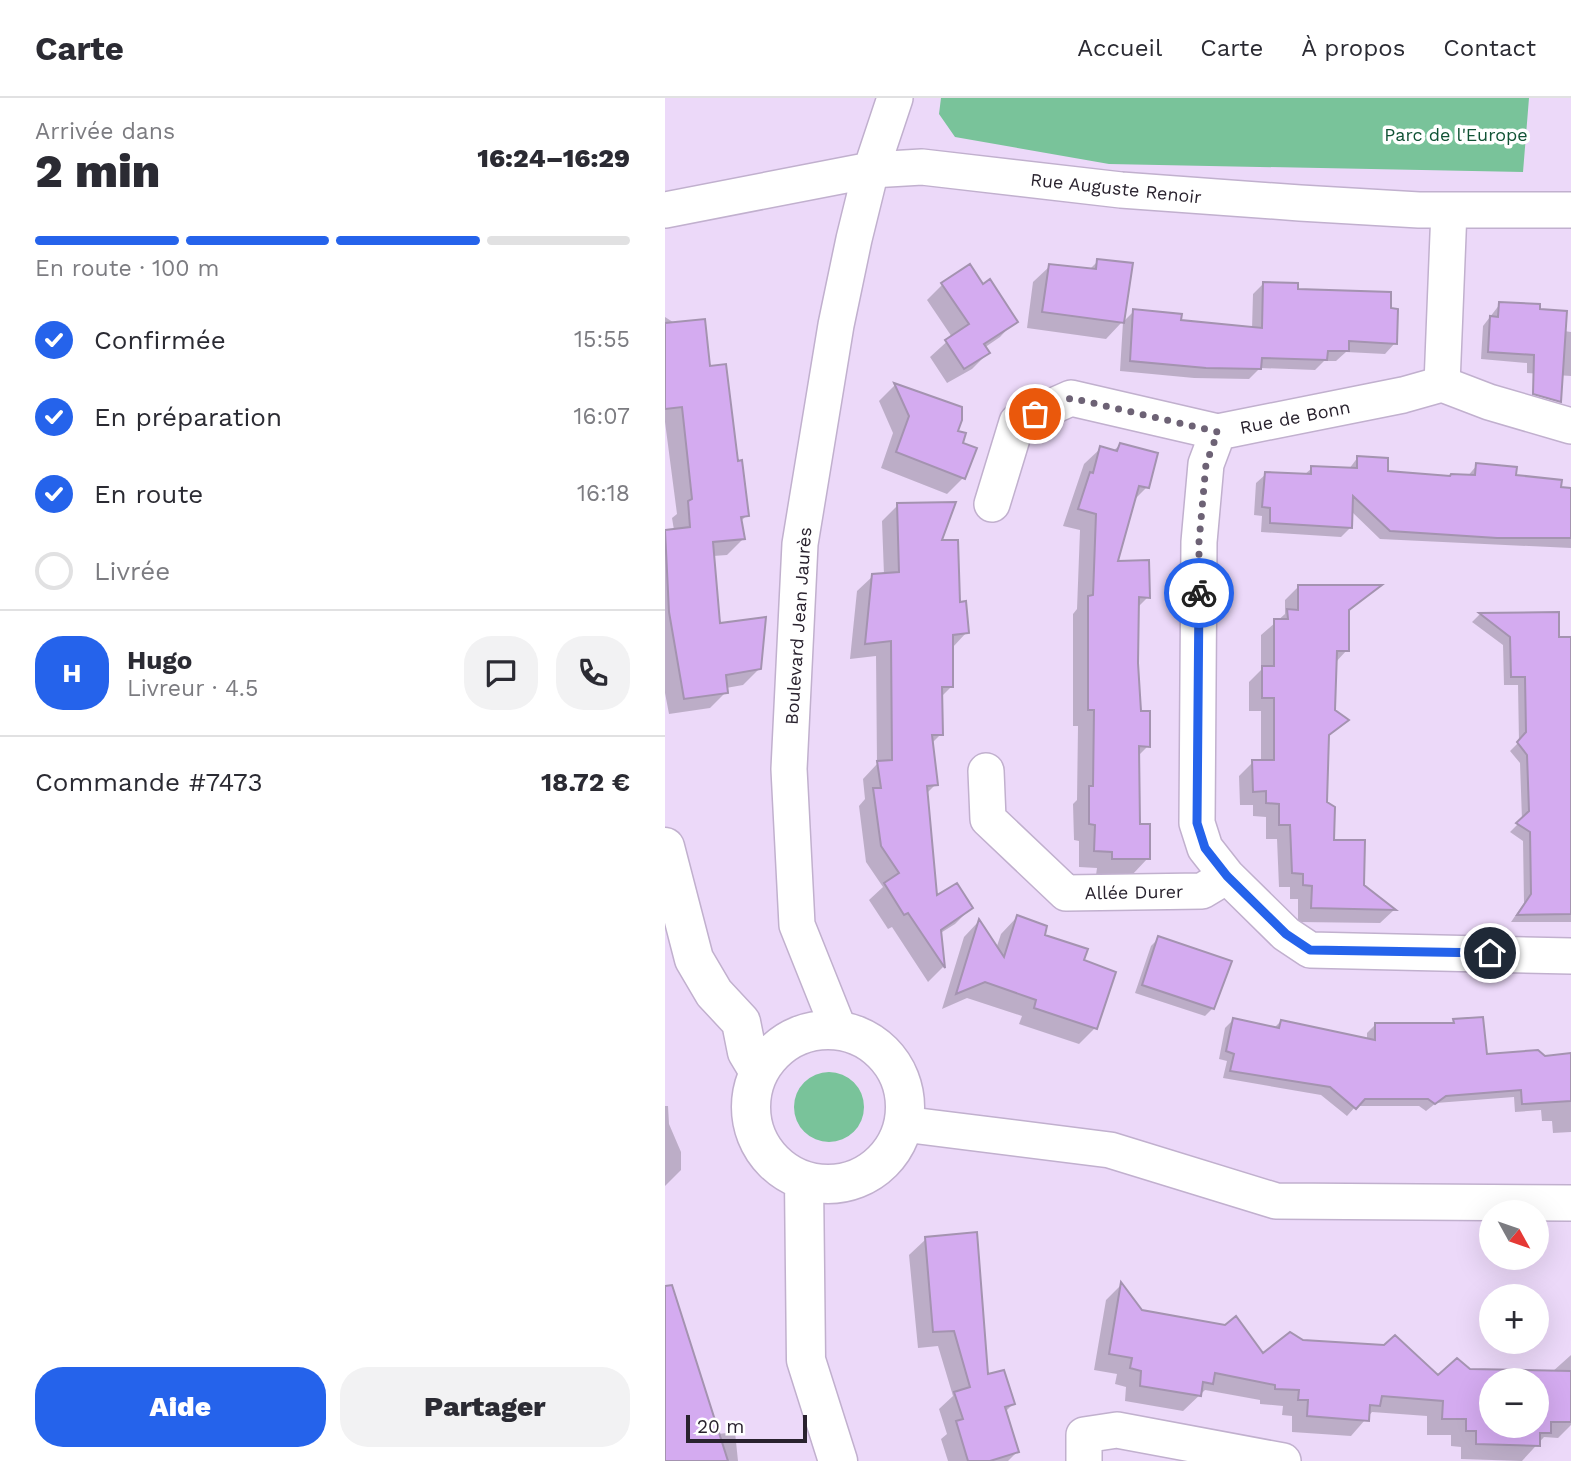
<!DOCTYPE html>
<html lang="fr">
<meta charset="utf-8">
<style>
body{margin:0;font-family:"Work Sans",sans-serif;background:#f2f2f3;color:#2b2b33;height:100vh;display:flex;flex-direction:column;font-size:26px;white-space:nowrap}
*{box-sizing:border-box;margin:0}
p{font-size:23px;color:#7c7c81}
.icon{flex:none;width:38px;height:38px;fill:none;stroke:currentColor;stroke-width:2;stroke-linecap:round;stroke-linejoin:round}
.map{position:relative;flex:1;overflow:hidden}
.panel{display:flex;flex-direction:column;background:#fff;width:665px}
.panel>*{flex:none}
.needle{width:46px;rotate:130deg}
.controls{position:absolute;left:814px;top:1102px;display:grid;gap:14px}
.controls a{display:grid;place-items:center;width:70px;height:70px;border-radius:50%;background:#fff;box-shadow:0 7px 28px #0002;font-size:35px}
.scale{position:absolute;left:21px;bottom:18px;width:121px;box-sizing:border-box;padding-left:7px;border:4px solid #29222e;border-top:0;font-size:19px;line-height:24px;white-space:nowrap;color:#29222e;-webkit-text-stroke:5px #fff;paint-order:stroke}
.pin{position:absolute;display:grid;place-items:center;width:60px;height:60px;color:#fff;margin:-30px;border:4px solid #fff;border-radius:50%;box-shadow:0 2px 7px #0007}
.courier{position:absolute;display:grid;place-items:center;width:70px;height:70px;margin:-35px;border:5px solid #2563eb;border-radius:50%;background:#fff;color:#222;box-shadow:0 2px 9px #0007}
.headline em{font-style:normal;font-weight:800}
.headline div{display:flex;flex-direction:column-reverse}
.headline{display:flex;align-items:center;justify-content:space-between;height:119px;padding:0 35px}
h1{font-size:46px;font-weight:800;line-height:52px}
.bar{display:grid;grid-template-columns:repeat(4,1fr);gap:10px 7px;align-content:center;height:84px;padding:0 35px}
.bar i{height:9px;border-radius:5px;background:#e1e1e2}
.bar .active{background:#2563eb}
.bar p{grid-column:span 4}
.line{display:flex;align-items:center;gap:18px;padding:0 35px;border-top:2px solid #e1e1e2}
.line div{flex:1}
.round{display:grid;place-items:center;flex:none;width:74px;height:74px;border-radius:28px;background:#f2f2f3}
ol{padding:0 35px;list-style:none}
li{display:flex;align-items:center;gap:21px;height:77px}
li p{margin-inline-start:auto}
li .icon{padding:7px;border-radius:50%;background:#2563eb;color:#fff;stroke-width:4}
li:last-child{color:#7c7c81}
li i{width:38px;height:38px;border:4px solid #e1e1e2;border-radius:50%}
.action{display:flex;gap:14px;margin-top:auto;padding:14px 35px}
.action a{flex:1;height:80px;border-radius:28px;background:#2563eb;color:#fff;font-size:28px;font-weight:800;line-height:80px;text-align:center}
.action a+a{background:#f2f2f3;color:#2b2b33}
header{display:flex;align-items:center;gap:42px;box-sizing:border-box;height:98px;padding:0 35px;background:#fff;border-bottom:2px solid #e1e1e2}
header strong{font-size:33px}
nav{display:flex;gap:38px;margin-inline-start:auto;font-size:24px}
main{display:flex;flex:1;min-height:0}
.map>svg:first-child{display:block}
.green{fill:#79c39a}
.shadow{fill:#0003;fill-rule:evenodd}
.building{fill:#d4abf0;stroke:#a493b0;stroke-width:2;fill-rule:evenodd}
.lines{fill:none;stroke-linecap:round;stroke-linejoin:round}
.minor-casing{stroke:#c1b0ce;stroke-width:38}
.tertiary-casing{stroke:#c1b0ce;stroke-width:41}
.minor{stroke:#fff;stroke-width:35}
.tertiary{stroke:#fff;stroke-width:38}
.done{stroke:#6d6275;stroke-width:7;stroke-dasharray:0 12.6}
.route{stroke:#2563eb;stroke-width:9}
.labels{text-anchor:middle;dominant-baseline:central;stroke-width:7;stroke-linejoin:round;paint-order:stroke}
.park-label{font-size:18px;fill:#105234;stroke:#fff}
.street-label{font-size:18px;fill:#29222e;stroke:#fff}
</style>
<header>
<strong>Carte</strong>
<nav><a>Accueil</a><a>Carte</a><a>À propos</a><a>Contact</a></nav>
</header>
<main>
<section class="panel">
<div class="headline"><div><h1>2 min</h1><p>Arrivée dans</p></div><em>16:24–16:29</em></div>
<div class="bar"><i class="active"></i><i class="active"></i><i class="active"></i><i></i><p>En route · 100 m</p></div>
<ol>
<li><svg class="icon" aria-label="check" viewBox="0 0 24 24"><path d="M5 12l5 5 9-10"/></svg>Confirmée<p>15:55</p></li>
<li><svg class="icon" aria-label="check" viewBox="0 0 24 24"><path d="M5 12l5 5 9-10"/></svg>En préparation<p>16:07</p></li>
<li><svg class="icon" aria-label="check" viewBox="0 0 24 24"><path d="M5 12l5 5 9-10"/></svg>En route<p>16:18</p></li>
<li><i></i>Livrée</li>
</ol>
<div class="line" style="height:126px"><b class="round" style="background:#2563eb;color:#fff">H</b><div><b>Hugo</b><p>Livreur · 4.5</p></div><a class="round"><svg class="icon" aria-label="chat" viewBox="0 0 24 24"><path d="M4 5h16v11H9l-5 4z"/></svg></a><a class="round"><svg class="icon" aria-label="phone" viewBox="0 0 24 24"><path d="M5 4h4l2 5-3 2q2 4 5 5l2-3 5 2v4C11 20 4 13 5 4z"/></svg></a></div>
<div class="line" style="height:91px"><div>Commande #7473</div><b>18.72 €</b></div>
<div class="action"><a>Aide</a><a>Partager</a></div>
</section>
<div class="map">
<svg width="906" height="1363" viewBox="0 0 906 1363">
<rect width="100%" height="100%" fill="#ecd9f9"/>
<path class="green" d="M276,0H864L858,74L444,66L290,39L274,16Z
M129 1009a35 35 0 1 1 70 0a35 35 0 1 1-70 0Z"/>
<path class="shadow" d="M433,163L457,224L441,241L362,230L368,184L385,168L424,172Z
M599,185L724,211L730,245L720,256L681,254L671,263H659L650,272L595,270L584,281L529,280L455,273L458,224L469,213L514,223L587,231L588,196Z
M278,186L318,189L350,223L335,239L319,250L323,255L307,271L282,285L265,259L287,239L262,202Z
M835,206L873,213L899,233L906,234V278L862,275V265L816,261L818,228Z
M0,219L11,226L43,270L72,364L82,417L75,424L78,441L62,457L48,458L53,527L95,570L78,587L61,590V594L45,610L4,616L0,595V433L9,432L7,420L12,416L0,324Z
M230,287L295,311L291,334L296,346L298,380L282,396L216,370L228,335L214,303Z
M455,347L482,389L468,403L451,465L483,499L472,510L474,614L483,648L473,658V728L483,760L467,777H431L432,770L414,769V743L409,742L408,706L412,702L413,628H408V516L412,511L415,432L398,428L419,366L436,350L448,353Z
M693,359L721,375L784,380L802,379L812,367L894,391H906V450L715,441L686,413L685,430L676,439L596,434L597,418L589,417L591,385L601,376L639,377L647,370L684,371Z
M233,407L275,443L302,534L287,550V588L276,599V636L266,646L271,686L261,696L271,800L306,810L290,826L274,836L278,869L263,884L227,829L223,831L204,802L218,789L201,764L194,708L200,701L198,681L212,666L211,558L185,561L192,493L208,478L219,477L217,423Z
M634,488H713L682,515V552L670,565L669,613L681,622L662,640L661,705L668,744L697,788L729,812L715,825L633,824V801H625V789H614L612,741H601V719L588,718V707H575L574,678L588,664H596V613H584V584L596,572V537L620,516V502Z
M893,516V541H906V824H846L859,805L858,743L845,734L857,722L855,665L845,653L854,644L853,587H839L838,547L807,524L814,517Z
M352,819L416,863L430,930L414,946L354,926L357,918L302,900L277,911L299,839L314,823L331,851L336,836Z
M494,840L548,910L540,918L470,895L486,848Z
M568,922L609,930L616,923L702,942V935L710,927H785L789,923L820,958L879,959L906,957V1034L888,1035L887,1023H877L876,1012L850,1014L849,999L771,1005L761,1013L754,1008H691L682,1018L656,997L558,980L562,963L554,961L560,930Z
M0,1008H3L4,1026L16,1054V1072L0,1088Z
M261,1141L322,1279L348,1306L340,1314L352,1354L343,1363H283L276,1341L282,1336L274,1311L288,1298L273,1248L253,1250L244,1157Z
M456,1187L476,1214L597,1257L637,1244L773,1279L804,1273L887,1274L906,1257V1327L893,1340L879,1339L857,1363L796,1361V1349L786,1348V1337H762V1318L707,1314L686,1338L627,1334V1318L617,1317L618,1308L595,1306V1302L540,1292L518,1313L460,1303L461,1289L450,1286L452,1276L429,1272L441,1202ZM826,1283H872V1328H826Z
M0,1208L53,1336L70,1334L73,1363H0Z"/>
<path class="building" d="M432,161L468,165L459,225L377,214L384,166L431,171Z
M305,166L318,186L325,181L353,224L319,246L325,255L299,271L280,242L304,226L276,185Z
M598,184L633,185V191L726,194V210L733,211L732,246L684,243V253H663L662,262L597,260L596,271L541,270L465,263L468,211L517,216L516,222L597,230Z
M834,204L875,206V211L902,213L896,304L868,296L869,257L823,254L825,218L833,219Z
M40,221L45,268L61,266L73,363L77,362L84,418L76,419L80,441L48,444L55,525L101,519L96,571L61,577L63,595L19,601L4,514L0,432L25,429L23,403L27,401L17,309L0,311V225Z
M229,285L297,309V322L293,333L301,335L298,345L312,350L300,381L231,354L244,318Z
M455,345L493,355L484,390L474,388L453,463L484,462L485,500L474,499L473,565L476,613H485V649L474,648L475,726H485V761H447V754L429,753L430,727L424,726V688H428L429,612H423V498L428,497L431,416L413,411L425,374L428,375L435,348L452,353Z
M692,358L723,360V373L785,378L786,376L810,377L811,365L852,369L851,377L897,382L896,389L906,390V440H832L725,433L688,398L687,430L605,425V410L597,409L600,374L646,376V368L692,370Z
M291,404L277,442H293L295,504L301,503L304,535L288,537V589H277L278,637H267L273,687L262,688L272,797L292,785L308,810L276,832L280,870L243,815L239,817L219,785L234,775L216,748L208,690H216L212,663L227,662L226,543L200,546L207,476L234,474L232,405Z
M633,487H717L684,512V553H672L670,612L684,622L664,637L662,704L670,709L669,742H700L699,787L731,812L646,810L647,788L638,787V776L627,775L625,727H614V706L601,705V693L588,694L587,662H609V600H597V568H609V521H623L622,511L633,512Z
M894,514V539H906V816L852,817L866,796L865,734L851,725L864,713L862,657L852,644L861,634L860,579H846L845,539L814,515Z
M352,817L382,828L380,837L423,851L419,862L451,874L432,931L369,910L371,902L320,884L291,896L314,821L339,859Z
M493,838L567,863L549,911L477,887Z
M818,919L822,956L873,952L880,958L906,955V1003L857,1006L856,992L781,998L770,1006L763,1001H700L691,1011L665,989L565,973L569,956L561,953L568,920L614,930L616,922L710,942V925H789L788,921Z
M312,1134L323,1276L339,1272L350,1306L340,1309L354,1354L325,1363H303L291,1323L298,1321L289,1294L305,1289L289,1233L268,1234L260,1139Z
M456,1184L477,1212L560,1227L571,1218L598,1255L625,1234L638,1242L719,1247L730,1237L773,1277L792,1260L805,1271L906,1273V1324H886V1335H875V1348L811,1346V1333H801V1321H777L778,1303L717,1298L715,1308L705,1307L704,1323L642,1318L643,1302H633L634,1292L610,1291V1287L550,1275L548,1286L538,1284L536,1298L475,1288L476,1273L465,1270L467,1260L444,1256ZM826,1283H872V1328H826Z
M7,1187L63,1363H0V1188Z"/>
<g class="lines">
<defs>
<path id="minor" d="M0,112L206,72L257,69L456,92L635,105L754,112H906
M777,286L784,112
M906,328L824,304L777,286L738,297L553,334L541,366L534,444L532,725L540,750L562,778L621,836L645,852L906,858
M327,406L352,324L406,300L553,334
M321,673L323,721L401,795L537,793L562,778
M174,932L132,827L124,671L135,446L171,227L189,141L206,72L230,0
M238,1026L445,1052L611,1103L906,1105
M419,1363V1337L452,1332L618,1363"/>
<path id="tertiary" d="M0,749L29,861L49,895L76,924L82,954L94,974
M86 1009a77 77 0 1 1 154 0a77 77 0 1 1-154 0Z
M139,1083L141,1262L173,1363"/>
</defs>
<use href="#minor" class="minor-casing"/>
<use href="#tertiary" class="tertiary-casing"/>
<use href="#minor" class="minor"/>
<use href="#tertiary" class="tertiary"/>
</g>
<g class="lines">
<path class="done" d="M370,316L406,300L553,334L541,366L534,444V495"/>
<path class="route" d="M534,495L532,725L540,750L562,778L621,836L645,852L825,855"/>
</g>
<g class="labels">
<g class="park-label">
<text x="791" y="36">Parc de l'Europe</text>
</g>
<g class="street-label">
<text transform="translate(451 90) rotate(6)">Rue Auguste Renoir</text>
<text transform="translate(630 319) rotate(-11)">Rue de Bonn</text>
<text transform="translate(133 528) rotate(-86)">Boulevard Jean Jaurès</text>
<text transform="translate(469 794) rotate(-1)">Allée Durer</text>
</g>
</g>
</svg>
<div class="controls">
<a><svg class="needle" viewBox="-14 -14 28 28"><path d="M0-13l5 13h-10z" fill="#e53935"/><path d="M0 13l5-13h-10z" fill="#7c7c81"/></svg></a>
<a>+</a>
<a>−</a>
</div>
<div class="scale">20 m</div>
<div class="pin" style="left:370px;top:316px;background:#ea580c"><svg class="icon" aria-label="bag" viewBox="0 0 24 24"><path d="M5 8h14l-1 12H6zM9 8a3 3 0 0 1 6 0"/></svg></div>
<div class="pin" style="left:825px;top:855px;background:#1f2937"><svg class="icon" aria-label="home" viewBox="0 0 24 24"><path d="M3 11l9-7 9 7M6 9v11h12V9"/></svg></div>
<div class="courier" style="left:534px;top:495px"><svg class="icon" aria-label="bike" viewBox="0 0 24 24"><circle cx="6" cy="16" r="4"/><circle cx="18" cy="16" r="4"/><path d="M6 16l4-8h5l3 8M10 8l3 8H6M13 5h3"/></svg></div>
</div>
</main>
